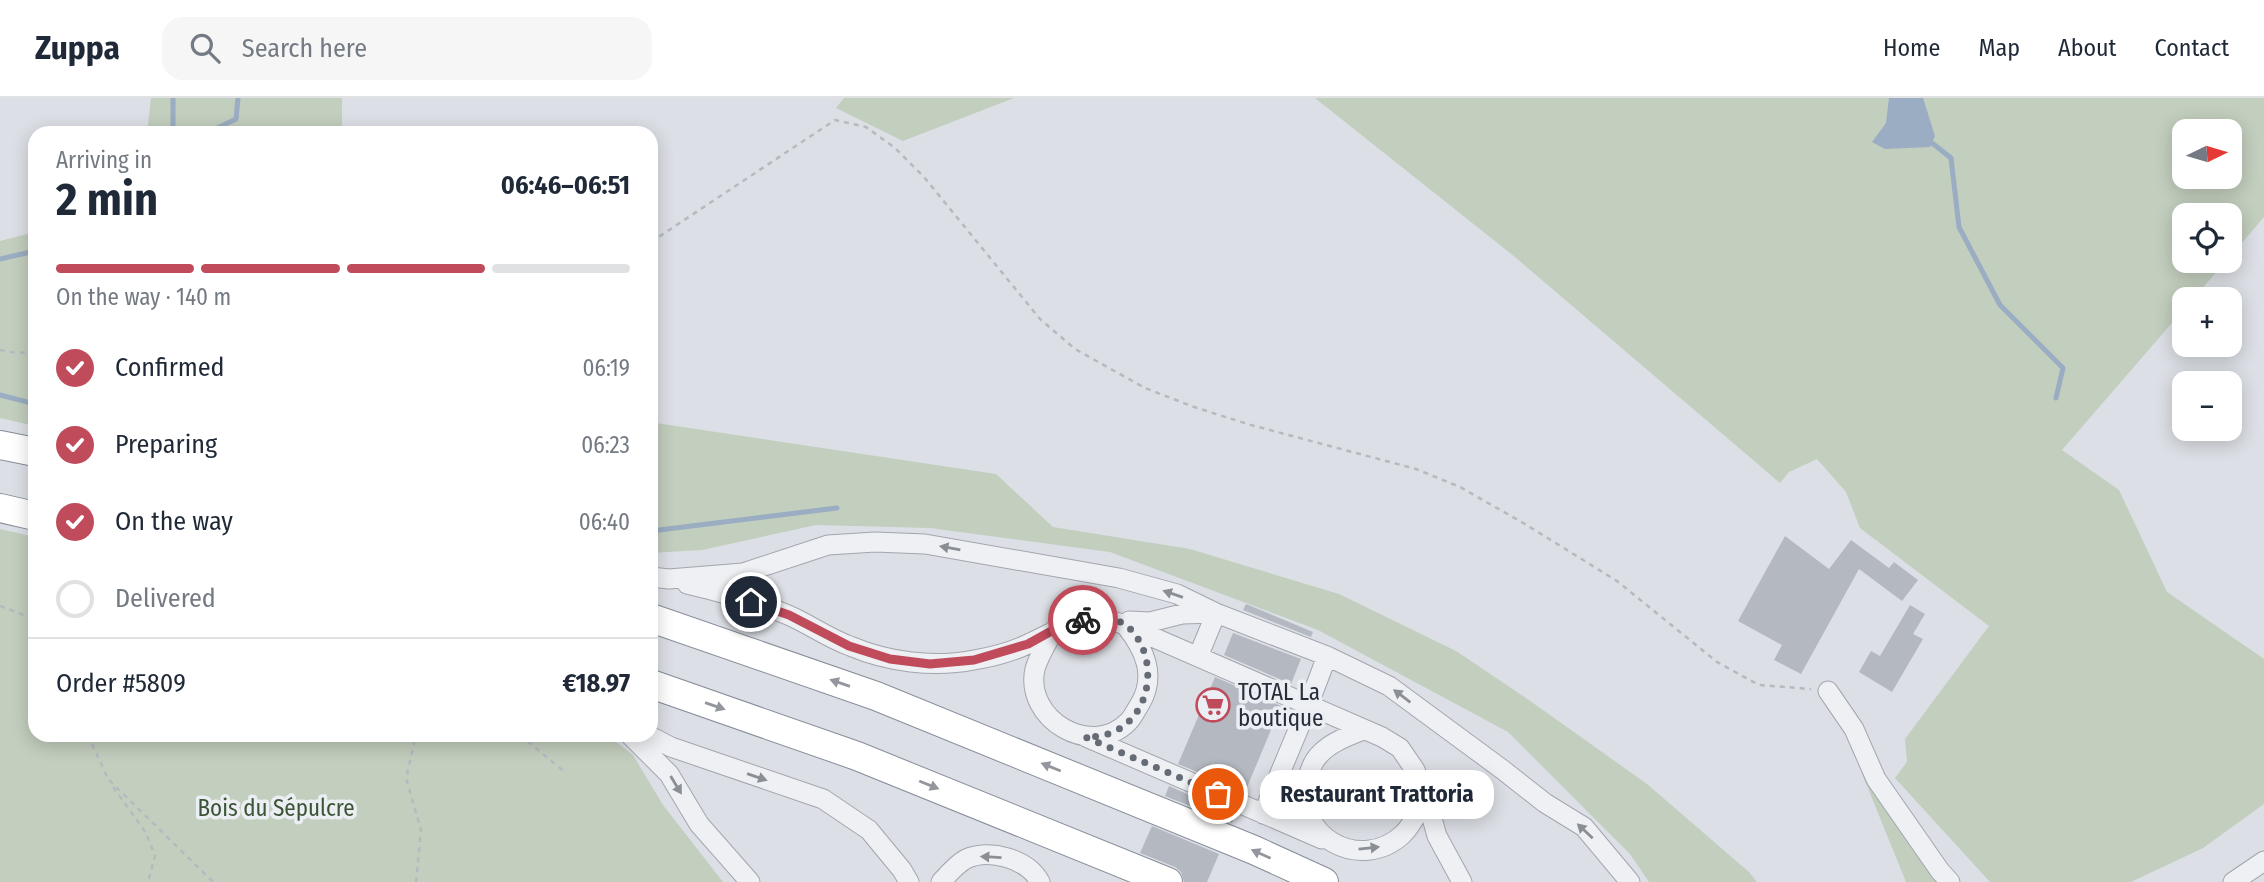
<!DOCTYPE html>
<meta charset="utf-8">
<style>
body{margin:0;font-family:"Fira Sans Condensed",sans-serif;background:#f6f6f7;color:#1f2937;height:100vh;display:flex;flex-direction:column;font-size:26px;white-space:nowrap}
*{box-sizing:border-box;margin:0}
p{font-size:23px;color:#747a83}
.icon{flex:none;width:38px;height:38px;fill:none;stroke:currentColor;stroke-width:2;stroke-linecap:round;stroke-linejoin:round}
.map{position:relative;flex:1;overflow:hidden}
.details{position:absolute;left:28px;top:28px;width:630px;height:616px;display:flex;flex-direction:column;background:#fff;border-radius:21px;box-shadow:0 4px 18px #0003}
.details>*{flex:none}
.needle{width:46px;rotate:85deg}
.controls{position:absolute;left:2172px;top:21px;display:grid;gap:14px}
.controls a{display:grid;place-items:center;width:70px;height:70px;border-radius:14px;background:#fff;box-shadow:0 4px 18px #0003;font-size:35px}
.pin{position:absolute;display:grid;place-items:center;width:60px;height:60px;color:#fff;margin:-30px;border:4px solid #fff;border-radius:50%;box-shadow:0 2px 7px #0007}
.courier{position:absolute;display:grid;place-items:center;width:70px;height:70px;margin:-35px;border:5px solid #bf4b5b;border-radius:50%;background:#fff;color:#222;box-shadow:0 2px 9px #0007}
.bubble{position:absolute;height:49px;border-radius:21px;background:#fff;box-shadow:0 4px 18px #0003;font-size:23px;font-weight:700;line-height:49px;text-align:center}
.headline em{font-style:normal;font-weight:700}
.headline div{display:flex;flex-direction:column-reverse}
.headline{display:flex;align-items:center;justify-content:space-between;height:119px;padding:0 28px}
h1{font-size:46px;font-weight:700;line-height:52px}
.bar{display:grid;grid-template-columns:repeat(4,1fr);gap:10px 7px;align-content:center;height:84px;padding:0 28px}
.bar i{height:9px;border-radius:5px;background:#e0e1e3}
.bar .current{background:#bf4b5b}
.bar p{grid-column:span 4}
.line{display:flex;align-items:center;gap:18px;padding:0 28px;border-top:2px solid #e0e1e3}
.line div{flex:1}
ol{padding:0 28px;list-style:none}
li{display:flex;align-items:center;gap:21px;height:77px}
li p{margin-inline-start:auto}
li .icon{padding:7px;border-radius:50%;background:#bf4b5b;color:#fff;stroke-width:4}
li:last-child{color:#747a83}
li i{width:38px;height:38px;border:4px solid #e0e1e3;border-radius:50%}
header{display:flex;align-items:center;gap:42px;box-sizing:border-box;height:98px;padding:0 35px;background:#fff;border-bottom:2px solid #e0e1e3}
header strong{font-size:33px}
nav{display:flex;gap:38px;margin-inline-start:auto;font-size:24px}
.search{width:490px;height:63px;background:#f6f6f7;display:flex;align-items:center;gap:18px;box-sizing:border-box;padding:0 24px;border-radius:21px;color:#747a83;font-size:26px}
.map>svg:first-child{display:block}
.green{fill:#c2cebe;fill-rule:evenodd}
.water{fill:#9aadc2}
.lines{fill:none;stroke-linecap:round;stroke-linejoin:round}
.stream{stroke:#9aadc2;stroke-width:5}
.building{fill:#b4b9c1}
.minor-casing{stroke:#a2a6ae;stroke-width:21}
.highway-casing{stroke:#858d9a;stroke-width:30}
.path{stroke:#b6babf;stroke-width:2.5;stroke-dasharray:5 5;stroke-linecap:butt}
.minor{stroke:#eef0f3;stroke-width:19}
.highway{stroke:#fff;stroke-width:28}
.oneway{fill:#8a8f96}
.oneway2{fill:#93969c}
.done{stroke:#666c75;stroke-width:7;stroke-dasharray:0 12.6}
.route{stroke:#bf4b5b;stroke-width:9}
.labels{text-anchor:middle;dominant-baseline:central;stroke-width:7;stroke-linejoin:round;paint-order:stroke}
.poi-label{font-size:23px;fill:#272e39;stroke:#ebeef3;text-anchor:start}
.park-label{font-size:23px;fill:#3b5436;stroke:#ebeef3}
</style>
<header>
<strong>Zuppa</strong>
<div class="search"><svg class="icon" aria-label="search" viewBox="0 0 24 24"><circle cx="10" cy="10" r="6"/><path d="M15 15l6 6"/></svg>Search here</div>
<nav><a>Home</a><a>Map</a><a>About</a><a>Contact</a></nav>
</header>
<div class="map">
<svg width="2264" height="784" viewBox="0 0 2264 784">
<rect width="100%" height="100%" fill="#dcdfe5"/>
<path class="green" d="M151,0H342V35H147Z
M844,0H1014L903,43L836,10Z
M1315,0H2264V119L2230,159V117H2184V163H2226L2193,201H2184V211L2062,352L2119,392L2167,494L2264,561V706L2203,750L2131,784H1990L1895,680L1907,664L1905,641L1989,528L1860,430L1846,394L1817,361L1789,374L1780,385L1515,159ZM2184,33H2230V79H2184Z
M35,134V328L0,320V143Z
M651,322L656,325L996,376L1053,429L1190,451L1339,496L1456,553L1526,600L1647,686L1749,774L1757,784H1649L1630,756L1508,634L1318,532L1110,454L930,430L816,427L702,452L651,455Z
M0,431L35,439V637H607L633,657L663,707L723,784H0Z
M1861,673L1933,775L1940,784H1906Z"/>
<path class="water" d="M1889,0H1923L1935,38L1930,49L1885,51L1872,44L1886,25Z"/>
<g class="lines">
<path class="stream" d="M173,35V0
M207,35L236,21L238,0
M1927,41L1951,60L1959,129L2000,207L2063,270L2056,300
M0,161L35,153
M0,297L35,306
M651,433L837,410"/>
</g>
<path class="building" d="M1785,438L1829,471L1851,442L1889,470L1894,464L1918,482L1902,503L1859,471L1801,576L1774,562L1782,547L1738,523Z
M1246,506L1313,534L1311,539L1243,512Z
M1910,507L1925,516L1913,536L1923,541L1892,594L1859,574L1871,553L1880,558Z
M1233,535L1301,561L1291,586L1224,557Z
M1215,579L1281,608L1245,694L1178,666Z
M1169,688L1235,717L1232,725L1165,698Z
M1152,728L1219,756L1207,784H1184L1181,774L1175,769L1140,755Z"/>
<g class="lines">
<defs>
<path id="minor" d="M651,479L669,481L743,475L828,447L875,444L925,446L1119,480L1177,496L1216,515L1327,558L1389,588L1503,672L1545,705L1584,729L1630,784
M687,486C721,494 755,503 788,517C809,526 828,540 850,548C888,564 933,570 974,562C992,559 1014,553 1030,545C1065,529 1086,512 1125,527L1382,639L1400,650L1415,672L1426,699L1437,738L1462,784
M1129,523L1150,524L1182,516L1216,515L1198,559
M1054,532C1047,545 1039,557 1035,571C1024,621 1091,661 1128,624C1133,619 1136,612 1140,606C1157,577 1144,551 1126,528
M1828,593L1854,631L1876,681L1940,773L1950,784
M1363,632C1349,638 1331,644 1320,656C1314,662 1310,671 1308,680C1291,738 1361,776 1403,736C1413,727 1419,711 1426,699
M630,637L669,676L699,726L750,784
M648,637L671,649L823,701L869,732L902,772L909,784
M1086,639L1322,741
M1263,716L1308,608L1327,558
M941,784C948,776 957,766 966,761C989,750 1028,761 1040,784
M2233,784L2264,763"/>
<path id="highway" d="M0,347L35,354
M0,410L35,418
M651,520L876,598L1254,752L1324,784
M651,586L857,658L1168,784"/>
</defs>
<use href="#minor" class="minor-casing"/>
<use href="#highway" class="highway-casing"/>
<path class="path" d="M651,144L835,22L866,29L895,50L924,79L1040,221L1075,251L1145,290L1194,309L1251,327L1416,371L1460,389L1525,426L1617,483L1717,564L1759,587L1811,591
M0,252L17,255L35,254
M0,508L35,521
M88,637L108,681L213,784
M520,637L566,675
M113,689L146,735L155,758L148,784
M416,784L421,732L406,680L416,637"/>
<use href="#minor" class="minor"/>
<use href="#highway" class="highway"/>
</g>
<defs><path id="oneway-solid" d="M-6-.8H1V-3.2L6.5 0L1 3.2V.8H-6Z" transform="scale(1.75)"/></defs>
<g class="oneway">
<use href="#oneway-solid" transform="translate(950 450) rotate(-170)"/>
<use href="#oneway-solid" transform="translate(1173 496) rotate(-161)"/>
<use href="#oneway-solid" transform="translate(1402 598) rotate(-143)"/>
<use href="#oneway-solid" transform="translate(757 679) rotate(19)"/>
<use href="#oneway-solid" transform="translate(676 687) rotate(59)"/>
<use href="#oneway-solid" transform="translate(1585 733) rotate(-137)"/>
<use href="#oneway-solid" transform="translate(1369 750) rotate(-6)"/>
<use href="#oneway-solid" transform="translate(991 759) rotate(-177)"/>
</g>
<g class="oneway2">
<use href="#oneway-solid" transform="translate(840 585) rotate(-161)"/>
<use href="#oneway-solid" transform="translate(715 608) rotate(19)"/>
<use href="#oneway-solid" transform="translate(1051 669) rotate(-158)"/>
<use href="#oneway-solid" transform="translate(929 687) rotate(22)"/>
<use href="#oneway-solid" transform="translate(1261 756) rotate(-156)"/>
</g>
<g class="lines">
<path class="done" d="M1083,522C1094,520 1115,519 1126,527C1155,551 1155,602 1126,626C1115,636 1099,639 1085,639L1218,696"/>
<path class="route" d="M751,504L789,517L849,548L890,561L930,566L974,562L1028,546L1055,531L1072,524L1083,522"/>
</g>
<defs>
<symbol id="supermarket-ring" viewBox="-11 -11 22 22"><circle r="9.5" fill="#ebeef3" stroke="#bf4b5b" stroke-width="1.5"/><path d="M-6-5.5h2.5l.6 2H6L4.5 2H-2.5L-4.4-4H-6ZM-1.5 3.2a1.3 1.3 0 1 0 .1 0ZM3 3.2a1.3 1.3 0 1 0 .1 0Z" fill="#bf4b5b"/></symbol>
</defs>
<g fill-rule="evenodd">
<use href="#supermarket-ring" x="1194" y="588" width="38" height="38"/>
</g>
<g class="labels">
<g class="poi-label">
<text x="1238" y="594">TOTAL La<tspan x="1238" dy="26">boutique</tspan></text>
</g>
<g class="park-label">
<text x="276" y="710">Bois du Sépulcre</text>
</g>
</g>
</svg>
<div class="controls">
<a><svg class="needle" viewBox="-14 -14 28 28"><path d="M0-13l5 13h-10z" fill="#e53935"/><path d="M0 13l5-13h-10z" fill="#747a83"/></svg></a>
<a><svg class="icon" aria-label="locate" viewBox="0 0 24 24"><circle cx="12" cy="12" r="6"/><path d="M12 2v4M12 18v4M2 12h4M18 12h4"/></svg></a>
<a>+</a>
<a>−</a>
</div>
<div class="pin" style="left:1218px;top:696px;background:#ea580c"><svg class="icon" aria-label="bag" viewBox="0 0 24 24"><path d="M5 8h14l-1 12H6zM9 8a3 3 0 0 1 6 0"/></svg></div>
<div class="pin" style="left:751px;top:504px;background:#1f2937"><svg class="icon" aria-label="home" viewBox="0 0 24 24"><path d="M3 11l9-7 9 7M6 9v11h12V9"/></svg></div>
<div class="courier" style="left:1083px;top:522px"><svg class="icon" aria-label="bike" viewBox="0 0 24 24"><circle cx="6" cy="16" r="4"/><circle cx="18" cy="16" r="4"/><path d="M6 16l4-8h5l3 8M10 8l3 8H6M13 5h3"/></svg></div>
<div class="bubble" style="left:1260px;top:672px;width:234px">Restaurant Trattoria</div>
<section class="details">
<div class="headline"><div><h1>2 min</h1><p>Arriving in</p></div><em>06:46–06:51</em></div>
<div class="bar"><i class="current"></i><i class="current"></i><i class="current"></i><i></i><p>On the way · 140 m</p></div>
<ol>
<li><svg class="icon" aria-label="check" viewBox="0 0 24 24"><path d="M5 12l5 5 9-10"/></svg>Confirmed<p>06:19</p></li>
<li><svg class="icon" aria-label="check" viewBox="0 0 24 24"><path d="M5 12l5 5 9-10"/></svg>Preparing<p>06:23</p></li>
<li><svg class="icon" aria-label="check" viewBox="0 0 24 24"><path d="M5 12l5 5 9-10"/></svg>On the way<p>06:40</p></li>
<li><i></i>Delivered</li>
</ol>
<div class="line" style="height:91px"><div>Order #5809</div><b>€18.97</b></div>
</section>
</div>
